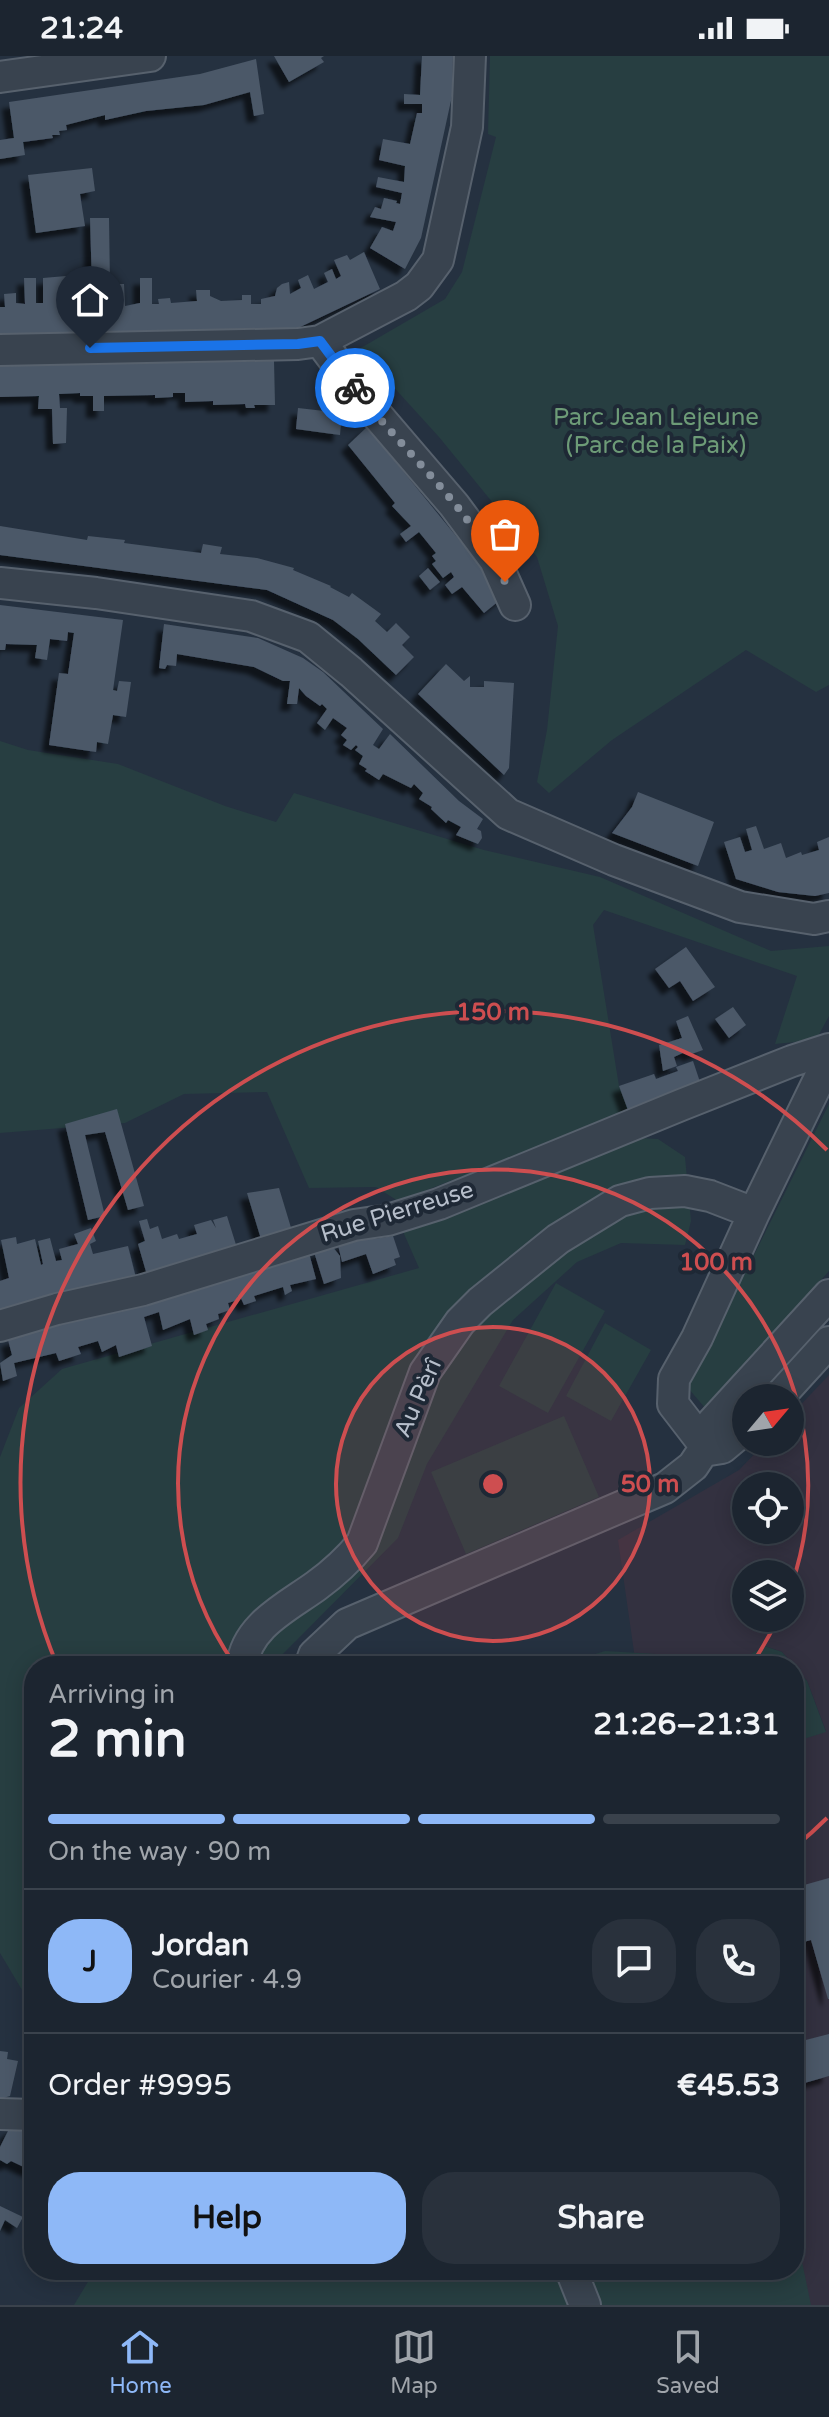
<!DOCTYPE html>
<meta charset="utf-8">
<style>
body{margin:0;font-family:"Varela Round",sans-serif;background:#29313c;color:#f1f3f6;height:100vh;display:flex;flex-direction:column;font-size:30px;white-space:nowrap}
*{box-sizing:border-box;margin:0}
p{font-size:26px;color:#a0a5ab}
.icon{flex:none;width:44px;height:44px;fill:none;stroke:currentColor;stroke-width:2;stroke-linecap:round;stroke-linejoin:round}
.map{position:relative;flex:1;overflow:hidden}
.details{position:absolute;left:24px;top:1600px;width:780px;height:624px;display:flex;flex-direction:column;background:#1c2530;border-radius:32px;box-shadow:0 4px 20px #0003,0 0 0 2px #3a424c}
.details>*{flex:none}
.needle{width:52px;rotate:61deg}
.tools{position:absolute;left:732px;top:1328px;display:grid;gap:16px}
.tools a{display:grid;place-items:center;width:72px;height:72px;border-radius:50%;background:#1c2530;box-shadow:0 4px 20px #0003,0 0 0 2px #3a424c;font-size:40px}
.pin{position:absolute;display:grid;place-items:center;width:68px;height:68px;color:#fff;margin:-82px -34px;border-radius:50% 50% 50% 0;rotate:-45deg;box-shadow:0 0 8px #0007}
.pin .icon{rotate:45deg}
.courier{position:absolute;display:grid;place-items:center;width:80px;height:80px;margin:-40px;border:6px solid #1a73e8;border-radius:50%;background:#fff;color:#222;box-shadow:0 2px 10px #0007}
.head em{font-style:normal;font-weight:800}
.head div{display:flex;flex-direction:column-reverse}
.head{display:flex;align-items:center;justify-content:space-between;height:136px;padding:0 24px}
h1{font-size:52px;font-weight:800;line-height:60px}
.bar{display:grid;grid-template-columns:repeat(4,1fr);gap:12px 8px;align-content:center;height:96px;padding:0 24px}
.bar i{height:10px;border-radius:6px;background:#3a424c}
.bar .selected{background:#8eb8f7}
.bar p{grid-column:span 4}
.line{display:flex;align-items:center;gap:20px;padding:0 24px;border-top:2px solid #3a424c}
.line div{flex:1}
.round{display:grid;place-items:center;flex:none;width:84px;height:84px;border-radius:32px;background:#29313c}
.primary-button{display:flex;gap:16px;margin-top:auto;padding:16px 24px}
.primary-button a{flex:1;height:92px;border-radius:32px;background:#8eb8f7;color:#111;font-size:32px;font-weight:800;line-height:92px;text-align:center}
.primary-button a+a{background:#29313c;color:#f1f3f6}
.status{display:flex;justify-content:space-between;align-items:center;height:56px;padding:0 40px;background:#1c2530;direction:ltr}
.status svg{height:22px;fill:currentColor}
.tab-bar{display:flex;justify-content:space-around;align-items:center;height:112px;border-top:2px solid #3a424c;background:#1c2530;font-size:22px;color:#a0a5ab}
.tab-bar a{display:grid;justify-items:center;gap:4px}
.tab-bar .selected{color:#8eb8f7}
.map>svg:first-child{display:block}
.medical{fill:#333140;fill-rule:evenodd}
.green{fill:#273e41}
.building{fill:#4b5868;filter:url(#shadow)}
.lines{fill:none;stroke-linecap:round;stroke-linejoin:round}
.minor-casing{stroke:#57616d;stroke-width:34}
.minor{stroke:#39434f;stroke-width:30}
.done{stroke:#838d9a;stroke-width:8;stroke-dasharray:0 14.4}
.route{stroke:#1a73e8;stroke-width:10}
.ring{fill:none;stroke:#ce4e50;stroke-width:4}
.labels{text-anchor:middle;dominant-baseline:central;stroke-width:8;stroke-linejoin:round;paint-order:stroke}
.park-label{font-size:24px;fill:#6d9b77;stroke:#1e2835}
.street-label{font-size:24px;fill:#b6beca;stroke:#1e2835}
.centre{fill:#ce4e50;stroke:#1e2835;stroke-width:4}
.ring-label{font-size:24px;text-anchor:middle;font-weight:bold;fill:#ce4e50;stroke:#1e2835;stroke-width:8;stroke-linejoin:round;paint-order:stroke}
</style>
<div class="status"><b>21:24</b><svg viewBox="0 0 49 12"><path d="M0 12V9h3v3zM5 12V6h3v6zM10 12V3h3v9zM15 12V0h3v12zM26 1h20v11H26zM47 4h2v5h-2z"/></svg></div>
<div class="map">
<svg width="829" height="2249" viewBox="0 0 829 2249">
<defs>
<filter id="shadow"><feDropShadow dx="-7" dy="7" stdDeviation="2" flood-color="#0009"/></filter>
</defs>
<rect width="100%" height="100%" fill="#253140"/>
<path class="medical" d="M829,1319V2249H710L794,2214V1686L826,1675L807,1625L782,1596L765,1590L732,1610H636L618,1484L739,1414L766,1386H790V1360ZM746,1430H790V1474H746ZM746,1518H790V1562H746Z"/>
<path class="green" d="M490,0H829V629L816,636L746,594L612,684L549,737L537,726L547,674L558,570L537,501L439,381L359,293L445,243L462,216L496,81L488,78Z
M0,685L28,694L118,708L225,750L276,766L294,737L484,794L600,821L771,895L829,890V960L816,984L775,988L797,920L604,854L593,869L619,1030L630,1056L398,1145L376,1131L309,1132L267,1036L184,1038L125,1067L0,1077Z
M829,1048V1215L706,1353L688,1332Z
M625,1081L658,1083L685,1101L691,1165L685,1189L621,1187L577,1206L513,1264L427,1408L398,1482L271,1610H34V1954L0,1897V1401L19,1352L62,1313L419,1212L401,1171Z
M556,1227L605,1255L548,1357L499,1330Z
M605,1267L651,1294L611,1365L566,1340Z
M564,1360L599,1441L466,1498L431,1416Z
M764,1590L782,1596L807,1625L826,1676L794,1686V1610H732Z
M605,1595L673,1599L681,1610H557Z
M794,2167L811,2249H74L95,2214H794Z"/>
<path class="building" d="M274,0H324L321,2L324,6L289,26Z
M422,0H453L452,40L421,182L405,213L370,192L382,171L393,175L396,166L370,161L375,151L381,153L384,142L397,145L396,147L400,148L402,137L376,131L378,121L404,126L405,110L379,104L383,83L410,88L417,57H422V48H404V38L420,39Z
M256,3L264,58L254,60L250,36L204,49L146,55L105,64V59L66,69L67,74L59,75L60,79H52L53,82L23,86L25,99L0,103V84L14,82L9,46L200,18Z
M92,112L95,135L80,138L85,170L36,177L28,119Z
M90,162H109L110,228H124L125,250L140,247V222H152V248H159L158,243L170,242L171,247L197,245L196,234H210V240L221,245L242,244V239H251V248H261V243L275,240L277,232L282,228L289,226L290,238L301,232L298,224L308,219L314,233L328,226L324,217L332,213L336,223L341,220L334,204L347,199L350,204L364,196L380,233L296,273L132,276H129V279L119,277L0,278V251H5L4,238L16,237V247L25,248L24,222H36V247H43V222L66,220L68,247H80L79,230H92Z
M274,305L275,349H254L255,352H246L245,348L213,349V345L185,346V337H173V341L155,342V339L104,340V355H93V340H80V337L59,338L60,352H67L66,387L53,388L52,353H38L39,340L0,341V308Z
M298,352L342,357L340,379L296,373Z
M367,371L505,540L484,557L462,531L452,538L445,529L454,521L451,516L443,522L432,508L436,505L432,500L436,497L419,476L406,486L400,478L411,470L392,450L395,447L348,389Z
M0,470L87,484L88,480L125,484L124,487L201,497L203,488L222,491L220,498L257,502L294,512L293,514L331,530L330,531L349,541L352,537L381,558L375,565L387,576L396,567L410,581L402,589L414,601L396,619L358,583L333,564L267,534L0,499Z
M428,512L440,526L430,534L419,520Z
M0,549L123,564L113,634L117,635L119,625L131,626L126,661L113,659L108,688L97,686L96,696L49,689L59,617L68,618L74,577L68,576L67,585L50,583L47,604L35,602L37,589L6,588L5,594H0Z
M164,568L258,582L303,602L323,616L383,673L373,689L379,693L390,678L459,745L483,763L477,773L481,775L482,782L478,788L456,779L461,771L448,764L446,767L431,753L432,751L419,743L423,737L414,728L411,732L383,718L379,724L365,715L367,713L359,708L363,700L355,694L358,691L356,689L351,694L343,689L347,684L341,679L347,672L333,662L325,674L317,667L327,653L322,648L320,650L306,640L299,632L297,648H287L290,625H283L254,611L177,598L176,610L167,609L165,613L159,612Z
M446,608L464,625L470,620V631H484V625L514,627L509,712L504,719L418,638Z
M638,736L714,766L698,810L612,777L632,751Z
M756,770L764,793L781,787L786,802L801,796L802,799L819,794L817,786L829,781V837L815,840L778,836L736,823L724,786L740,781L745,796L752,794L746,773Z
M686,891L715,931L693,945L680,925L669,932L655,913Z
M733,951L746,969L729,982L715,963Z
M688,960L703,994L689,999L687,995L674,1001L677,1010L663,1015L659,989L682,982L676,965Z
M693,1005L701,1029L628,1054L619,1030L654,1018L656,1023L678,1015L676,1011Z
M117,1053L144,1150L128,1154L105,1076L85,1079L105,1160L88,1164L65,1068Z
M279,1132L292,1175L261,1183L247,1137Z
M227,1160L237,1192L147,1219L138,1188L145,1185L139,1165L147,1163L150,1173L158,1170L162,1183L177,1178L179,1183L197,1178L194,1169L211,1164L216,1172L213,1164Z
M91,1172L96,1185L90,1188L93,1198L128,1190L136,1222L0,1256V1225L9,1222L1,1184L16,1181L17,1188L35,1183L41,1209L43,1208L38,1185L50,1182L56,1205L62,1204L59,1193L78,1188L74,1178Z
M373,1179L374,1183L393,1180L400,1201L394,1203L396,1209L373,1218L366,1198L342,1206L338,1189Z
M332,1190L340,1200L341,1222L324,1228L314,1196Z
M309,1197L316,1223L290,1229L292,1235L285,1239L283,1231L254,1240L256,1245L244,1249L240,1240L237,1241L238,1244L228,1247L230,1254L218,1258L219,1263L206,1268L208,1274L194,1279L190,1263L163,1274L159,1256L144,1261L152,1290L119,1301L116,1289L102,1296L98,1285L78,1291L81,1298L59,1305L56,1297L14,1307L17,1320L3,1325L0,1307L12,1299L8,1284Z
M829,1822V1943H828L811,1884L800,1887L794,1866V1852L802,1850L797,1831Z
M829,1978V2020L794,2030V1987Z
M0,1995L8,1996L7,2003L18,2005L10,2040L0,2043Z
M16,2070L34,2073V2112L30,2114L11,2105L7,2108L0,2104V2091L8,2075Z
M0,2150L23,2161L17,2172L5,2164L0,2175Z"/>
<g class="lines">
<defs>
<path id="minor" d="M0,21L150,0
M320,285L365,345L454,449L495,504L515,549
M0,294L298,288L320,285L406,240L419,230L438,204L467,71L470,0
M0,527L96,537L251,560L308,581L351,616L508,758L614,804L740,851L814,863L829,860
M0,1270L57,1253L143,1234L354,1169L388,1164L439,1148L681,1049L792,1005L829,993
M778,1342L829,1286
M703,1387L673,1348L674,1323L697,1282L754,1157L829,1003
M703,1395V1387L712,1367L829,1239
M703,1395L722,1392L746,1372
M242,1610C246,1570 287,1551 316,1530C334,1517 348,1504 362,1487L425,1316L460,1266L480,1246L558,1183L620,1145L650,1137L685,1135L710,1140L754,1157
M310,1610L314,1599L347,1568L665,1432L693,1410L703,1395
M0,2058L34,2059
M571,2214L585,2249"/>
</defs>
<use href="#minor" class="minor-casing"/>
<use href="#minor" class="minor"/>
</g>
<g class="lines">
<path class="done" d="M355,332C403,396 472,452 505,526"/>
<path class="route" d="M90,292L298,288L320,285L355,332"/>
</g>
<circle cx="493" cy="1428" r="157" fill="#ce4e50" fill-opacity=".12"/>
<g class="ring">
<circle cx="493" cy="1428" r="157"/>
<path d="M777 1564A315 315 0 0 1 751 1609M235 1609A315 315 0 1 1 791 1531"/>
<path d="M827 1762A472 472 0 0 1 796 1790M57 1609A472 472 0 0 1 827 1094"/>
</g>
<g class="labels">
<g class="park-label">
<text x="656" y="361">Parc Jean Lejeune<tspan x="656" dy="28">(Parc de la Paix)</tspan></text>
</g>
<g class="street-label">
<text transform="translate(397 1156) rotate(-17)">Rue Pierreuse</text>
<text transform="translate(418 1342) rotate(-66)">Au Pèrî</text>
</g>
</g>
<circle cx="493" cy="1428" r="12" class="centre"/>
<g class="ring-label">
<text x="493" y="964">150 m</text>
<text x="716" y="1214">100 m</text>
<text x="650" y="1436">50 m</text>
</g>
</svg>
<div class="tools">
<a><svg class="needle" viewBox="-14 -14 28 28"><path d="M0-13l5 13h-10z" fill="#e53935"/><path d="M0 13l5-13h-10z" fill="#a0a5ab"/></svg></a>
<a><svg class="icon" aria-label="locate" viewBox="0 0 24 24"><circle cx="12" cy="12" r="6"/><path d="M12 2v4M12 18v4M2 12h4M18 12h4"/></svg></a>
<a><svg class="icon" aria-label="layers" viewBox="0 0 24 24"><path d="M12 4l9 5-9 5-9-5zM3 14l9 5 9-5"/></svg></a>
</div>
<div class="pin" style="left:505px;top:526px;background:#ea580c"><svg class="icon" aria-label="bag" viewBox="0 0 24 24"><path d="M5 8h14l-1 12H6zM9 8a3 3 0 0 1 6 0"/></svg></div>
<div class="pin" style="left:90px;top:292px;background:#1f2937"><svg class="icon" aria-label="home" viewBox="0 0 24 24"><path d="M3 11l9-7 9 7M6 9v11h12V9"/></svg></div>
<div class="courier" style="left:355px;top:332px"><svg class="icon" aria-label="bike" viewBox="0 0 24 24"><circle cx="6" cy="16" r="4"/><circle cx="18" cy="16" r="4"/><path d="M6 16l4-8h5l3 8M10 8l3 8H6M13 5h3"/></svg></div>
<section class="details">
<div class="head"><div><h1>2 min</h1><p>Arriving in</p></div><em>21:26–21:31</em></div>
<div class="bar"><i class="selected"></i><i class="selected"></i><i class="selected"></i><i></i><p>On the way · 90 m</p></div>
<div class="line" style="height:144px"><b class="round" style="background:#8eb8f7;color:#111">J</b><div><b>Jordan</b><p>Courier · 4.9</p></div><a class="round"><svg class="icon" aria-label="chat" viewBox="0 0 24 24"><path d="M4 5h16v11H9l-5 4z"/></svg></a><a class="round"><svg class="icon" aria-label="phone" viewBox="0 0 24 24"><path d="M5 4h4l2 5-3 2q2 4 5 5l2-3 5 2v4C11 20 4 13 5 4z"/></svg></a></div>
<div class="line" style="height:104px"><div>Order #9995</div><b>€45.53</b></div>
<div class="primary-button"><a>Help</a><a>Share</a></div>
</section>
</div>
<nav class="tab-bar">
<a class="selected"><svg class="icon" aria-label="home" viewBox="0 0 24 24"><path d="M3 11l9-7 9 7M6 9v11h12V9"/></svg>Home</a>
<a><svg class="icon" aria-label="map" viewBox="0 0 24 24"><path d="M3 6l6-2 6 2 6-2v14l-6 2-6-2-6 2zM9 4v14M15 6v14"/></svg>Map</a>
<a><svg class="icon" aria-label="saved" viewBox="0 0 24 24"><path d="M7 4h10v16l-5-4-5 4z"/></svg>Saved</a>
</nav>
